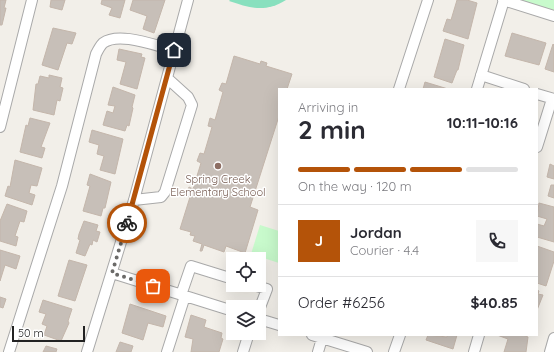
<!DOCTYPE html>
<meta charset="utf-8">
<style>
body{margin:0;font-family:Quicksand,sans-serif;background:#f7f7f7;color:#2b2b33;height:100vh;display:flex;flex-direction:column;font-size:15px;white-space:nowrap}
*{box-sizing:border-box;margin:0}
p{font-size:13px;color:#7c7c81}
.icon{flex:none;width:22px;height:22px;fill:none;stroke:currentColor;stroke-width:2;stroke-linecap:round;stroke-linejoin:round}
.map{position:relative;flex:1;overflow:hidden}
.side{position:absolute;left:278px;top:88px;width:260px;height:248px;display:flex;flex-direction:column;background:#fff;border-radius:0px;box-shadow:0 4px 16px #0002}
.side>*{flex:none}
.buttons{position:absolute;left:226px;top:252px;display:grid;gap:8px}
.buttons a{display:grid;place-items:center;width:40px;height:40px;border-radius:0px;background:#fff;box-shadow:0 4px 16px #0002;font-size:20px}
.scale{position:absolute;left:12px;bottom:10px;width:73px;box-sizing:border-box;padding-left:4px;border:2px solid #222;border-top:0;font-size:11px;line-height:14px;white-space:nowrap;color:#222;-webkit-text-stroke:3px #fff;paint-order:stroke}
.pin{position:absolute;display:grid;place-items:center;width:34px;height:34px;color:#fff;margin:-17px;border-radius:8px;box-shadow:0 2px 6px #0006}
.courier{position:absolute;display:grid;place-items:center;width:40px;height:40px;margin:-20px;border:3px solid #b45309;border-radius:50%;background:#fff;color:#222;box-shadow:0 1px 5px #0007}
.summary em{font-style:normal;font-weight:700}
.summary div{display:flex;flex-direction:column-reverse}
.summary{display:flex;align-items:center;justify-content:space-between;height:68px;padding:0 20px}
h1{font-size:26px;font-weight:700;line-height:30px}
.bar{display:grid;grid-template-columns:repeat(4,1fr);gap:6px 4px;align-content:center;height:48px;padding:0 20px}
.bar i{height:5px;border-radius:3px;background:#e1e1e2}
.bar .on{background:#b45309}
.bar p{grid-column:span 4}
.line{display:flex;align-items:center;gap:10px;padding:0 20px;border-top:1px solid #e1e1e2}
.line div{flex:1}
.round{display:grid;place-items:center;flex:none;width:42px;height:42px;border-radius:0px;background:#f7f7f7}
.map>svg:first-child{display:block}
.park{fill:#c8facc}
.pitch{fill:#88e0be}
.building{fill:#c7bfb8;stroke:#c4b6ab}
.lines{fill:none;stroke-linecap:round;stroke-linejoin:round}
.minor-casing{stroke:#a9a9a9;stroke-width:12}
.minor{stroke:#fff;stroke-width:10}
.done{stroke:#6b6a68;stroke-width:4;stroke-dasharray:0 7.2}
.route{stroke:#b45309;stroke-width:5}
.education-dot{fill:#8d6e63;stroke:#fff;stroke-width:1.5}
.labels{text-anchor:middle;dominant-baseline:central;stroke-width:3;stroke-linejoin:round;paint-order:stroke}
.education-label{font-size:11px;fill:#785e54;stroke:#fff}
</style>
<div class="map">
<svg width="554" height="352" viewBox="0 0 554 352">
<rect width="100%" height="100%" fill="#f2efe9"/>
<path class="park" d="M516,0H554V12Z
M260,225L279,231V263L251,254Z"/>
<path class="pitch" d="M230,0H286C265,13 250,8 229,1Z"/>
<path class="building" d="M0,0H6L4,8H6L2,25H0Z
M51,0H65L62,10L50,7Z
M102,0H125L120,18L109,15L112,8L101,4Z
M133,0H165L154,33L143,29L147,16L130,10Z
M457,0H467L477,3L468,39L443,31L447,19L451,20Z
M53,28L76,33L72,44L67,43L58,70L42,65Z
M512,33L546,43L539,65L505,56Z
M445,39L464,45L458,70H457L452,83L434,77Z
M553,44L554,45V72L545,69Z
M119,49L142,54L141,57L145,58L137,89L120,84L126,62L117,60Z
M234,56L260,64L261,61L267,63L266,66L292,74L287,89H279V116L250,207L258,210L245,253L226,246L224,252L204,245L202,251H200L202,244L193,241L195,236L190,235L191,232L180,229L190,197L186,195L189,187L193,189L201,163L197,161L200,153L204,154L212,127L208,126L210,118L215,120L223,92L219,90L222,83L226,84Z
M49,75L62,78L60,87L63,88L60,101L57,100L54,115L33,110L36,84H38L40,76L49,78Z
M425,82L448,89H423Z
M113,87L135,95L132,107L133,108L129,126L127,125L125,131L103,125L107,111L113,113L115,106L108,105Z
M30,118L50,123L41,147L45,148L42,158L20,152L26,125L28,126Z
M92,130L123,139L115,174L100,170L104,156L97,154L99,145L89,142Z
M15,160L42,168L37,186L31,185L29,193L35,195L32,205L5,196L8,186L10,187Z
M550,164L554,166V179L547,177Z
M90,174L111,182L105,208H103L101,216L83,211L90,186L87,185Z
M551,185H554V198L548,196Z
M539,203L554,207V242L537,237V224L544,226L547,219L537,216Z
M7,204L27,211L24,222L20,221L15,236L18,237L16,246L0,241V221Z
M84,221L98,225L96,231L100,232L97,242L93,240L92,245L90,244L85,256L76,253L80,240L78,239L79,234Z
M537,246L554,252V261L546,286L537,283Z
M0,250L20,256L16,269L5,265L0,281Z
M69,260L87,265L75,301L58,296Z
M537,290L539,291L538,294L543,295L537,310Z
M0,297L6,299L3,308L0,307Z
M43,300L72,309L68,321L69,323L61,341L44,335L47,326L42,324L46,314L39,312Z
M130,304L166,316L163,327L148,323L143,340L122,333Z
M191,315L206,320L204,327L222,333L221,338L223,339L219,352H191L193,339L185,337Z
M428,335L447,337V335H457L453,349L426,340Z
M497,335H523L528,337L526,352H504L508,339Z
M120,342L133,346L131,352H116Z
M46,346L57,349L56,352H43Z"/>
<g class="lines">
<defs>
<path id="minor" d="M503,0L554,16
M481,75L524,89
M399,89L428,0
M477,89L504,0
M537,94L554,99
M0,127L32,0
M537,147L552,99
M134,200L161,197L165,192L192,105L188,97L167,78
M112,273L233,311
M253,285L267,289L259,310
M181,295L191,266L233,279
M259,319L279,325
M312,335L367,352
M9,352L62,186L96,54C98,50 100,46 103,43C119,31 156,46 174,50
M87,352L134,200L188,0
M167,352L185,296
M243,352L249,333
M318,352L323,335
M394,352L400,335
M474,352L479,335
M550,352L554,338"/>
</defs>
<use href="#minor" class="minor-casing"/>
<use href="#minor" class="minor"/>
</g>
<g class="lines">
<path class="done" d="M127,223L112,273L153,286"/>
<path class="route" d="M127,223L174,50"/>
</g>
<circle class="education-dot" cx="218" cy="166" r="4"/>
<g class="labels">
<g class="education-label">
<text x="218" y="179">Spring Creek<tspan x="218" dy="13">Elementary School</tspan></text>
</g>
</g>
</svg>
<div class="buttons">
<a><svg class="icon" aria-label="locate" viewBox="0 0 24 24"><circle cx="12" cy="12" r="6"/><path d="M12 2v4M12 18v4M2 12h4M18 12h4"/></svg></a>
<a><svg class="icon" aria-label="layers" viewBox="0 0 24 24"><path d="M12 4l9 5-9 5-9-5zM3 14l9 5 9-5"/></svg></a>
</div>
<div class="scale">50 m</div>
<div class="pin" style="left:153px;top:286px;background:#ea580c"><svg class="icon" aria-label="bag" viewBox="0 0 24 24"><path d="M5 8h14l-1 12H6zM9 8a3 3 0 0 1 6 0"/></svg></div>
<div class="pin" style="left:174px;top:50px;background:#1f2937"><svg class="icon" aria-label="home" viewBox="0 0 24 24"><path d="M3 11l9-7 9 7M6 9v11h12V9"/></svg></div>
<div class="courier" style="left:127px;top:223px"><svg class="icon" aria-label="bike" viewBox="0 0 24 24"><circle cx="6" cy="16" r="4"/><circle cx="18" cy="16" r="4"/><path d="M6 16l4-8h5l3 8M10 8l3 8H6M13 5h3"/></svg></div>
<section class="side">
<div class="summary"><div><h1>2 min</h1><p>Arriving in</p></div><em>10:11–10:16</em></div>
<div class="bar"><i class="on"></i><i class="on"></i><i class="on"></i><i></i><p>On the way · 120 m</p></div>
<div class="line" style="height:72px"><b class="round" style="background:#b45309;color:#fff">J</b><div><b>Jordan</b><p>Courier · 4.4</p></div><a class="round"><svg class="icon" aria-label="phone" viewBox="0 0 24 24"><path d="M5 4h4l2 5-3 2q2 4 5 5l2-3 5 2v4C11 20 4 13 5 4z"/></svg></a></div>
<div class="line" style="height:52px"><div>Order #6256</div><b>$40.85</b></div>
</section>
</div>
